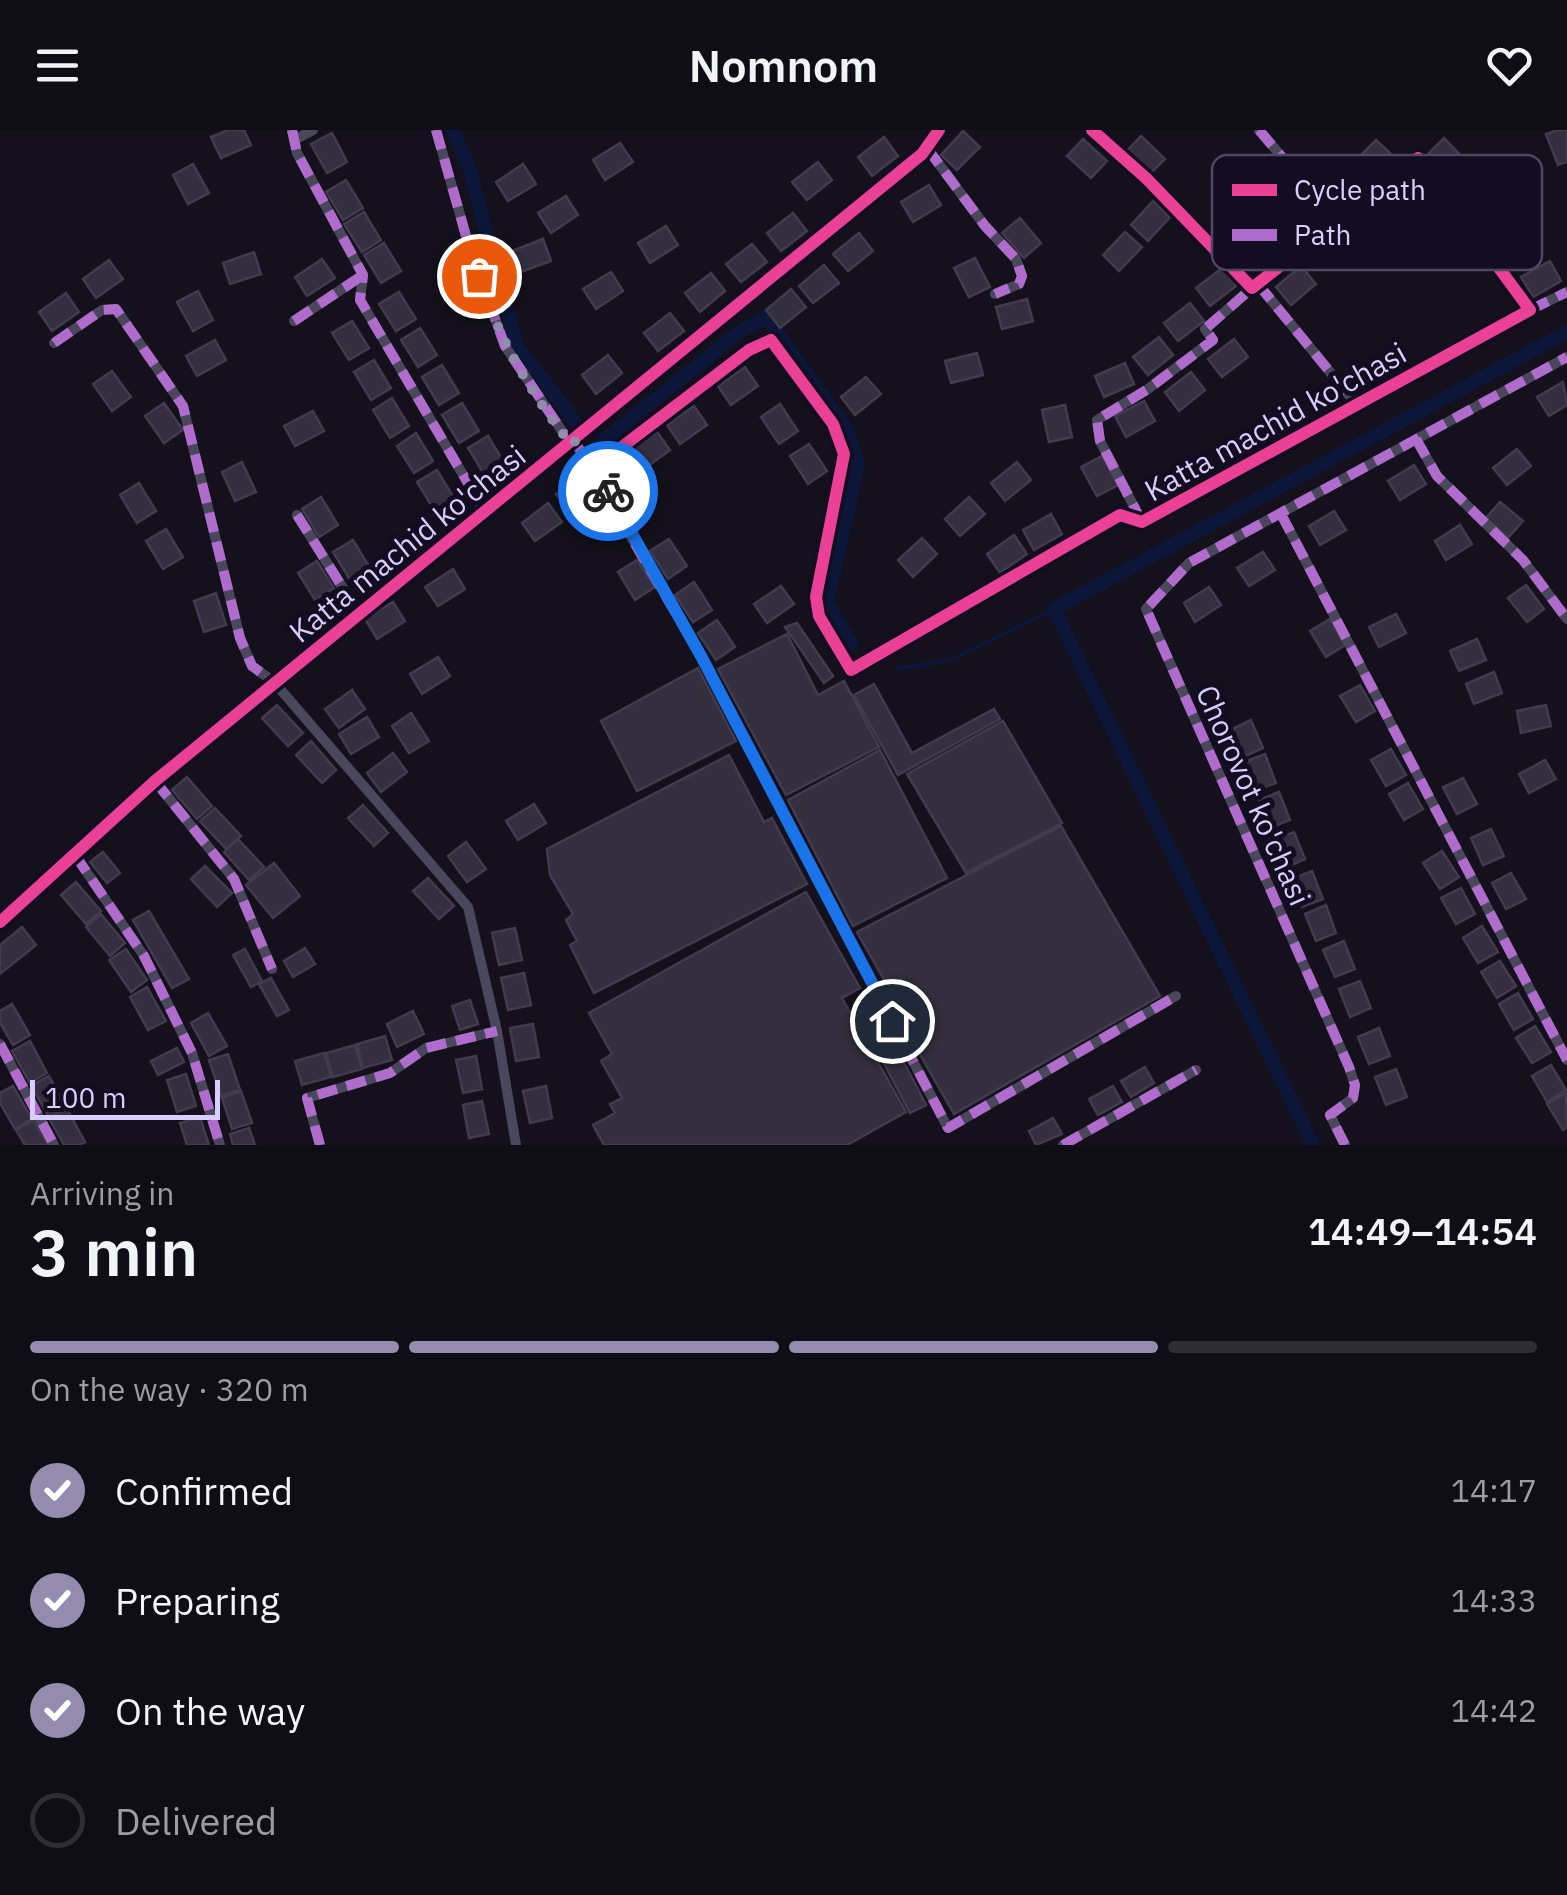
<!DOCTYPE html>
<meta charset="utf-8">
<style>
body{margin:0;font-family:"IBM Plex Sans",sans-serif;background:#18161e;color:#f1f3f6;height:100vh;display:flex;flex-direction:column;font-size:38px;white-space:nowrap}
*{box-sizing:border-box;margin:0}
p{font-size:32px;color:#9b9ca0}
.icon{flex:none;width:55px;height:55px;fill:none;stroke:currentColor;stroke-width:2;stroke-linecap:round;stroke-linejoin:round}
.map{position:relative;height:1015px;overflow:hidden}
.details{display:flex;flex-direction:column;background:#0f0d15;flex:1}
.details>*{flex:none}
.scale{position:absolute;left:30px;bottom:25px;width:190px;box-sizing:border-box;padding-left:10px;border:5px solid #d8cefd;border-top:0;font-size:28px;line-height:35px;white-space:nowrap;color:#d8cefd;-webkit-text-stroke:8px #120d20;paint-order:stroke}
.pin{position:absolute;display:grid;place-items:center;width:85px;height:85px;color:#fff;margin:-42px;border:5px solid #fff;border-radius:50%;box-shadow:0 2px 10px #0007}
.courier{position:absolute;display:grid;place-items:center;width:100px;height:100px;margin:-50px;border:8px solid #1a73e8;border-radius:50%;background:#fff;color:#222;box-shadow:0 2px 12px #0007}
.head em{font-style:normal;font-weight:600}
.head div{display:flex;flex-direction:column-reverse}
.head{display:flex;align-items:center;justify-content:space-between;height:170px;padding:0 30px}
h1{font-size:65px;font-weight:600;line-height:75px}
.bar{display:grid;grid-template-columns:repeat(4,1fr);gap:15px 10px;align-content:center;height:120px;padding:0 30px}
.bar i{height:12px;border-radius:8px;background:#2f2d34}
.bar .active{background:#938cae}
.bar p{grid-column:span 4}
ol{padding:0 30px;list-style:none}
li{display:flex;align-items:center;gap:30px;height:110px}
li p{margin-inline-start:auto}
li .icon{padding:10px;border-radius:50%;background:#938cae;color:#fff;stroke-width:4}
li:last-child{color:#9b9ca0}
li i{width:55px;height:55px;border:5px solid #2f2d34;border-radius:50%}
header{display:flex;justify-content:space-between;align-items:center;height:130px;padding:0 30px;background:#0f0d15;font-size:45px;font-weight:600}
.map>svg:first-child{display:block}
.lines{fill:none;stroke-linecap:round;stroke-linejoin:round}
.stream{stroke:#0c1638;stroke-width:4}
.canal{stroke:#0c1638;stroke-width:14}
.building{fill:#332f3e;stroke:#423b4f;stroke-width:2.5}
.street{stroke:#4a475c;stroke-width:10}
.quiet{stroke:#b06ccc;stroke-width:10;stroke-dasharray:20 10;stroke-linecap:butt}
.cycleway-casing{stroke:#120d20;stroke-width:19}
.cycleway{stroke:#ea4096;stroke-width:12}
.done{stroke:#938cae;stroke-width:10;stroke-dasharray:0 18}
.route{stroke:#1a73e8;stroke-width:12}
.labels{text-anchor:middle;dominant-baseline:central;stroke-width:10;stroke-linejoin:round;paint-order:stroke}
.street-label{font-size:30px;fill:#d8cefd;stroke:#120d20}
.key{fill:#120d20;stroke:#4d4762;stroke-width:2.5}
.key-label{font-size:28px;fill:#d8cefd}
</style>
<header><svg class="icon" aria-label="menu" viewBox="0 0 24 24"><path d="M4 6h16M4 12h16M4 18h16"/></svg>Nomnom<svg class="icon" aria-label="heart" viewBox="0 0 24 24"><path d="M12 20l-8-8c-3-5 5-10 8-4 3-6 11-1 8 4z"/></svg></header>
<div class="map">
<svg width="1567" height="1015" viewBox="0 0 1567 1015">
<rect width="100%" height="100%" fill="#14111c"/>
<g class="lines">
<path class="stream" d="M898,539L950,530L1054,479"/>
<path class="canal" d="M452,0L468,34L517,216L578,295
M598,315L739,202L766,187L848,301L858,335L827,472L852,515
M1313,1015L1054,479L1567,202"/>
</g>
<path class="building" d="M228,0H244L251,15L221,28L211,7Z
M1558,0H1567V32L1558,35L1546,4Z
M963,1L980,17L957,40L941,25Z
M332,3L347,32L327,43L311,14Z
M1141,6L1165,29L1149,45L1125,23Z
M884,7L898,26L872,46L858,27Z
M1444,8L1467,32L1450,48L1428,24Z
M1083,9L1107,31L1091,48L1067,26Z
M1376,10L1393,26L1370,49L1353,33Z
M620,13L633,32L605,50L593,30Z
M818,32L832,50L807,70L792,52Z
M193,34L209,63L188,74L173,45Z
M523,34L536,54L508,71L496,52Z
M346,50L363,78L343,90L326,62Z
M929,55L941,75L913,92L901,72Z
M566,66L578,85L551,103L538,83Z
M1153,71L1170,87L1148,111L1131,95Z
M364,82L381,110L362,122L344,94Z
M793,83L807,101L781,121L767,103Z
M1020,88L1041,113L1024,128L1002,103Z
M666,96L678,115L650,133L638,113Z
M1125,102L1142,117L1119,141L1103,125Z
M859,103L873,121L848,141L833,124Z
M543,109L551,131L521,142L512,121Z
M384,113L401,141L381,153L364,125Z
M752,114L767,132L741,152L726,134Z
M254,122L261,144L230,154L223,133Z
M975,128L990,157L969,167L954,138Z
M322,129L335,148L307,166L295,147Z
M109,130L123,149L96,168L83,149Z
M1550,131L1561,151L1533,167L1521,147Z
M824,135L839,153L813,173L799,156Z
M1301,136L1316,154L1291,175L1276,157Z
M1222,138L1236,156L1210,176L1196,158Z
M611,142L623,161L596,179L583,159Z
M711,143L725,161L700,182L685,163Z
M791,159L806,177L780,198L766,180Z
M198,161L213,190L193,201L177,172Z
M399,162L416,189L396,201L379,174Z
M66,163L79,182L52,201L39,182Z
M1027,169L1033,191L1002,199L996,177Z
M1190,173L1204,191L1178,211L1164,193Z
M670,183L684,201L658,221L644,203Z
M352,191L369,218L349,230L332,203Z
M420,198L437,225L418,237L401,210Z
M1159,207L1173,225L1148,245L1133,227Z
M1234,209L1248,227L1222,247L1208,229Z
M215,210L226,230L197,246L186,226Z
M977,223L983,245L951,253L945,231Z
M608,225L622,243L596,264L582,245Z
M374,230L391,258L371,270L354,242Z
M1125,233L1134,254L1104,267L1095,246Z
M442,235L459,263L439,275L422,247Z
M745,237L758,256L731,275L718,256Z
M112,241L131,267L112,281L93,254Z
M1191,242L1205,260L1179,281L1165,262Z
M866,247L881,264L855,285L841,267Z
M1563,252L1567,275L1549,286L1537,267Z
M392,268L409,296L390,308L373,280Z
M1144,271L1155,291L1126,307L1115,286Z
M164,273L183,300L164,313L145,286Z
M462,273L479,301L459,313L442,285Z
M780,274L798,301L779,314L761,287Z
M1065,275L1072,307L1049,312L1042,280Z
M694,276L707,295L680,314L667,295Z
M313,281L324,301L295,316L284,296Z
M657,302L670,320L644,339L630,321Z
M416,303L433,331L414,343L397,316Z
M488,306L505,334L485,346L468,318Z
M809,314L827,341L808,354L790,326Z
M1517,319L1531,336L1507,355L1493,338Z
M628,325L641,344L615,363L601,344Z
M1102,326L1118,355L1097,366L1081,337Z
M242,332L256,362L235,371L222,342Z
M1017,332L1031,350L1005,371L991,353Z
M1414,335L1426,354L1400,370L1388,351Z
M437,340L454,368L434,380L417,352Z
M583,345L596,364L570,383L556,364Z
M139,353L156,381L137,393L120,365Z
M321,367L338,395L319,407L302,379Z
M969,367L985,384L960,406L945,389Z
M1500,372L1523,391L1508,408L1486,388Z
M548,373L562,392L535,411L522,393Z
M1334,381L1346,400L1320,415L1309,396Z
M1051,384L1062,404L1034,420L1023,400Z
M1460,395L1472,414L1446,430L1435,411Z
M166,399L183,427L163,439L146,411Z
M1014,405L1027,424L1000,443L987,424Z
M922,408L937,424L913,447L898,430Z
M669,409L687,436L668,449L650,421Z
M353,410L370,438L350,450L333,422Z
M1263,422L1275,440L1249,456L1237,438Z
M637,430L655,457L635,470L618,442Z
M317,431L334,458L315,470L298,443Z
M453,439L465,459L438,476L425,457Z
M694,452L712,480L693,492L675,465Z
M1526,455L1544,479L1527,492L1508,468Z
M781,456L794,474L767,493L754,474Z
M1209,457L1221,475L1195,492L1184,473Z
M216,463L226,495L204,502L194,471Z
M393,472L405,491L377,509L365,489Z
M1396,484L1406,503L1379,517L1369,497Z
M1330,489L1345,515L1326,527L1310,501Z
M717,490L735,517L716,530L698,503Z
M797,493L833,546L824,553L785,497Z
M787,504L818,565L844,551L879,617L786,665L718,539Z
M1477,509L1486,530L1459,541L1450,521Z
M438,527L450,546L422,564L410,544Z
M698,538L736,611L637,661L601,591Z
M1494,542L1502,563L1474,574L1466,554Z
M874,554L912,623L994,579L1000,589L898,645L854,565Z
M1360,555L1375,581L1356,592L1340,566Z
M352,560L365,579L339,598L325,579Z
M277,575L303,603L288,616L262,588Z
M1546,575L1551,596L1521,603L1517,581Z
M411,583L429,611L409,623L392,596Z
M367,587L379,607L351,624L339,604Z
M1251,590L1263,618L1243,627L1230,600Z
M1003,591L1062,693L966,743L907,644Z
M311,611L336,640L322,653L296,625Z
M1391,619L1406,645L1386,656L1371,630Z
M880,620L947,748L853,796L788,670Z
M393,623L407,642L381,662L367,643Z
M1265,624L1276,653L1255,661L1244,632Z
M729,625L764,692L772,688L807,754L594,863L570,815L577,811L566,790L573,784L550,745L547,719Z
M1545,630L1556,649L1529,663L1519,644Z
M187,647L212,676L197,689L172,660Z
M1463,648L1477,674L1457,684L1443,657Z
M1408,653L1423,679L1404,690L1389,664Z
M1279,662L1290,690L1269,698L1259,670Z
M534,674L546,693L518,710L506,691Z
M363,675L388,703L374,716L348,688Z
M215,678L241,706L226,719L200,691Z
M1061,696L1160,866L954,984L883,860L888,857L857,802Z
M1491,699L1504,726L1483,735L1471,708Z
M1294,702L1305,729L1285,738L1274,710Z
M238,709L264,737L249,750L224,722Z
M466,712L486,739L467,752L448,726Z
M1442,721L1459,747L1440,759L1423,733Z
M103,722L120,743L107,753L90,732Z
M274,733L300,766L273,788L246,755Z
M205,736L232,763L217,777L191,749Z
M1312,741L1323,769L1302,777L1291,749Z
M1511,743L1526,769L1506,779L1492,753Z
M428,748L454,776L439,789L413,761Z
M76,752L101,781L86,794L61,765Z
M1461,758L1475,784L1456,794L1441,768Z
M806,762L860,858L842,868L906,982L847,1015H604L593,995L615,983L610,974L622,968L601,931L612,924L589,883Z
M1326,775L1336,803L1316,811L1305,784Z
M149,781L189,849L172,858L133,790Z
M101,784L125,813L110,826L86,797Z
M1482,796L1498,822L1478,833L1463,808Z
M22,797L36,815L0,844V815Z
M515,798L522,830L499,835L492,803Z
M1344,811L1355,839L1335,847L1323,820Z
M305,818L315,834L293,847L284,831Z
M126,819L147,850L131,862L109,830Z
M245,819L262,851L251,857L233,825Z
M1500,831L1516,856L1497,868L1481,842Z
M524,843L531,875L508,880L501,848Z
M271,848L289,880L277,886L259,854Z
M1360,851L1371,878L1350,887L1339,859Z
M147,857L166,891L148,900L130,867Z
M1518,863L1533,889L1514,900L1499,874Z
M470,870L478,894L460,900L452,876Z
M12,874L30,905L13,915L0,893V881Z
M413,881L424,904L397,917L387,894Z
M208,883L227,916L209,926L191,893Z
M533,894L539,927L516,931L510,898Z
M1535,896L1551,922L1532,933L1516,908Z
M886,898L926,975L910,983L870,907Z
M1379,898L1390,926L1369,934L1358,907Z
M385,906L392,930L363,938L357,914Z
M30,911L47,943L30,953L12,921Z
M355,915L362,939L333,947L326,923Z
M177,918L184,932L158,945L151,931Z
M324,923L331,947L302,955L295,931Z
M228,924L240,960L221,966L209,930Z
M476,926L482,959L463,963L456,930Z
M1551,935L1566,960L1547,972L1532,946Z
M1145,937L1154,953L1131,967L1121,951Z
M1396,939L1407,967L1386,975L1375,947Z
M186,944L196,976L177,982L167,950Z
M49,946L66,978L49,987L31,956Z
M13,956L32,989L15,999L0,973V963Z
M546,956L552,988L530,993L523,961Z
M1113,956L1122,972L1098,985L1089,969Z
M241,961L252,993L232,999L222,968Z
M1566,963L1567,997L1563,1000L1547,974Z
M482,971L489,1004L469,1008L463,975Z
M67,979L85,1012L80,1015H64L49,988Z
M200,987L209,1015H187L180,993Z
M1053,988L1062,1004L1036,1015L1029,1001Z
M33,990L48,1015H25L16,1000Z
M249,998L255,1015H233L230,1004Z"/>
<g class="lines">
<path class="street" d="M292,0L297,23L363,145L360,170L485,382
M436,0L470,120L505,216L570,313
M1259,0L1337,92
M294,10L313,0
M927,18L985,96L1016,129L1022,146L1019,154L995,164
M1258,154L1357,275
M1530,180L1567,162
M294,191L363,145
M54,213L102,180L116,179L183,276L240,508L252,536L274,552L468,777L497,901L516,1015
M1416,309L1437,346L1523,430L1567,489
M574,310L701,526L948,998L1176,866
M593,339L749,220L771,210L833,294L844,324L816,467L819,486L851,540L1120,385L1142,392L1530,180L1418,28L1252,158L1147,49L1092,0
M1281,384L1567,930
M297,385L358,482
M1142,392L1100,311L1097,290L1148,259L1213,210L1205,199L1252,158
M155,651L234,749L272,839
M75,725L144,826L192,923L220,1015
M0,792L155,651L922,24L939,0
M0,914L54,1015
M320,1015L307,968L390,943L426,918L497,901
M1063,1015L1196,940
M1345,1015L1330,985L1353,968L1355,955L1349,937L1146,479L1189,433L1567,227"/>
<path class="quiet" d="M292,0L297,23L363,145L360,170L485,382
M436,0L470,120L505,216L570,313
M1259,0L1337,92
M927,18L985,96L1016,129L1022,146L1019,154L995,164
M1258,154L1357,275
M1530,180L1567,162
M294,191L363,145
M54,213L102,180L116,179L183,276L240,508L252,536L274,552
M1416,309L1437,346L1523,430L1567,489
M574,310L701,526L948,998L1176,866
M1281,384L1567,930
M297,385L358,482
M1142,392L1100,311L1097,290L1148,259L1213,210L1205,199L1252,158
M155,651L234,749L272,839
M75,725L144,826L192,923L220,1015
M0,914L54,1015
M320,1015L307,968L390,943L426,918L497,901
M1063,1015L1196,940
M1345,1015L1330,985L1353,968L1355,955L1349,937L1146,479L1189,433L1567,227"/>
<defs>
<path id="cycleway" d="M593,339L749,220L771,210L833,294L844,324L816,467L819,486L851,540L1120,385L1142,392L1530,180L1418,28L1252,158L1147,49L1092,0
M0,792L155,651L922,24L939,0"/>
</defs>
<use href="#cycleway" class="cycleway-casing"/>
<use href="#cycleway" class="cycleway"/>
</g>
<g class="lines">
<path class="done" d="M479,146C499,209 529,261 570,313L574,310L608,361"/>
<path class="route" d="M608,361L701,526L892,891"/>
</g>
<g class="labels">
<g class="street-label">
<text transform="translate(1275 291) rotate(-29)">Katta machid ko'chasi</text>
<text transform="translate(407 413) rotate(-39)">Katta machid ko'chasi</text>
<text transform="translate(1254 665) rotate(66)">Chorovot ko'chasi</text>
</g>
</g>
<rect x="1212" y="25" width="330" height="115" rx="15" class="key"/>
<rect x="1232" y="54" width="45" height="12" fill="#ea4096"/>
<rect x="1232" y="99" width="45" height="12" fill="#b06ccc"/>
<g class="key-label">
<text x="1294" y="70">Cycle path</text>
<text x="1294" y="115">Path</text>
</g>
</svg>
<div class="scale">100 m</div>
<div class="pin" style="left:479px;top:146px;background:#ea580c"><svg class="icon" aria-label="bag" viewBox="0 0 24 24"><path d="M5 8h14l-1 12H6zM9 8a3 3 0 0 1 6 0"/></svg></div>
<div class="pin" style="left:892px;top:891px;background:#1f2937"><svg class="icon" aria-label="home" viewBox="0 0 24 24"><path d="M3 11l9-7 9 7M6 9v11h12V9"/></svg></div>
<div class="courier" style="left:608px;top:361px"><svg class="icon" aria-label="bike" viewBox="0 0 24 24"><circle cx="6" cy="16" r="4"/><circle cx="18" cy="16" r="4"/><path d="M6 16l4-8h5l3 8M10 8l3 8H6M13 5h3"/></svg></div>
</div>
<section class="details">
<div class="head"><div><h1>3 min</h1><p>Arriving in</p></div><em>14:49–14:54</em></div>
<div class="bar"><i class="active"></i><i class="active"></i><i class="active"></i><i></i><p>On the way · 320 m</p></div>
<ol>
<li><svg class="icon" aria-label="check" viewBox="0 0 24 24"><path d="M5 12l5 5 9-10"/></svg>Confirmed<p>14:17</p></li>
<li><svg class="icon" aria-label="check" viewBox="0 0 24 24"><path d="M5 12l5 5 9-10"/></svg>Preparing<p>14:33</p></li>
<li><svg class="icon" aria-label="check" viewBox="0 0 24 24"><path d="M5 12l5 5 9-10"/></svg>On the way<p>14:42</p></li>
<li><i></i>Delivered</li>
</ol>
</section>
